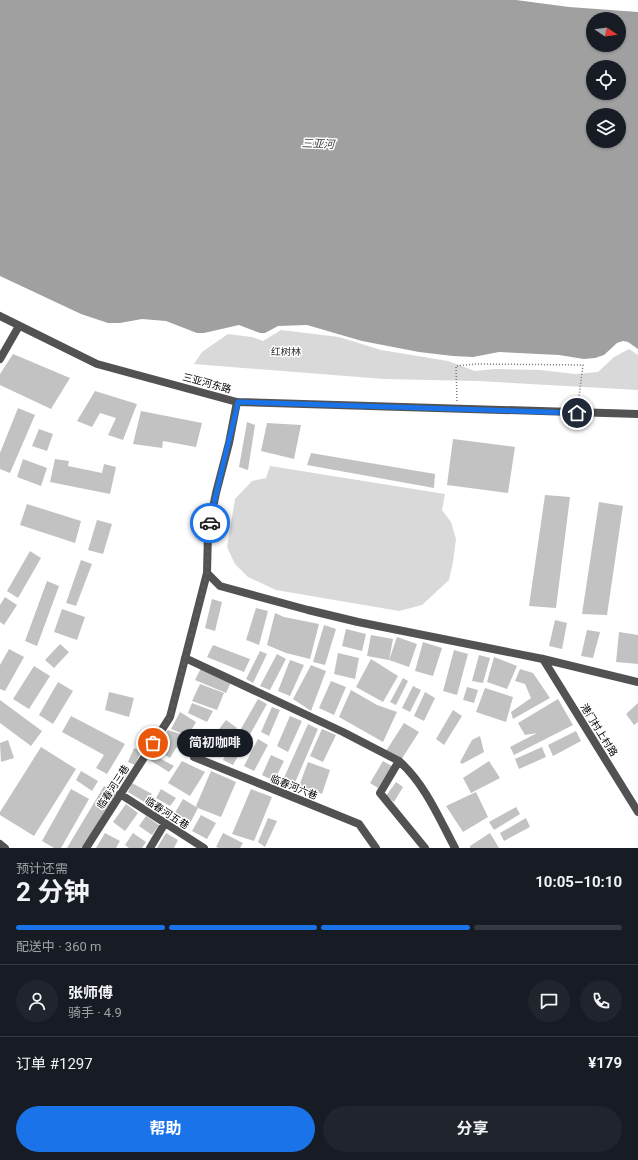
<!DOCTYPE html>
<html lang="zh">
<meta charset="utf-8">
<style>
body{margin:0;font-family:Roboto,"Noto Sans SC",sans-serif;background:#20242c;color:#f1f3f6;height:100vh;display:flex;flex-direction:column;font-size:15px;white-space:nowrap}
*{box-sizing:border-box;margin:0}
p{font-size:13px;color:#9ea1a6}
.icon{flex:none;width:22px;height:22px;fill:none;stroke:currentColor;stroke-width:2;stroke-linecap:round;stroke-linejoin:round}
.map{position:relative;height:848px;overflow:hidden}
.side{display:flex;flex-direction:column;background:#171b24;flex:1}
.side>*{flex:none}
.needle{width:26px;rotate:103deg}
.tools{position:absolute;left:586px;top:12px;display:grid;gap:8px}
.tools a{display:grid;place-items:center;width:40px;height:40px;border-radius:50%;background:#171b24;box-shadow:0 1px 3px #0004;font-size:20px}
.pin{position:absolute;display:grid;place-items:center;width:34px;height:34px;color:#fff;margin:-17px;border:2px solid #fff;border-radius:50%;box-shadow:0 1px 4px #0007}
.courier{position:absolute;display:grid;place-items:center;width:40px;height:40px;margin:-20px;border:3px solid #1a73e8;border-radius:50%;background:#fff;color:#222;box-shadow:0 1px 5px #0007}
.bubble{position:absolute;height:28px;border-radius:14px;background:#171b24;box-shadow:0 1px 3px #0004;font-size:13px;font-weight:700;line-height:28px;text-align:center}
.summary em{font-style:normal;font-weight:700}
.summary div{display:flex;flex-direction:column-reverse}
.summary{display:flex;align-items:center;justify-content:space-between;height:68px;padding:0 16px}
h1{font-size:26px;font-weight:700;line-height:30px}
.bar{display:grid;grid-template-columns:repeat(4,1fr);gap:6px 4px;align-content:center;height:48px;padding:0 16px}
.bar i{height:5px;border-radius:3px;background:#363941}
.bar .current{background:#1a73e8}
.bar p{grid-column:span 4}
.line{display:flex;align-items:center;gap:10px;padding:0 16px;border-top:1px solid #363941}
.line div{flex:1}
.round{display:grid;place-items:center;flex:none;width:42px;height:42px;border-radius:21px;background:#20242c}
.cta{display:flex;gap:8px;margin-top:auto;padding:8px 16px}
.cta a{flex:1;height:46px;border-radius:24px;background:#1a73e8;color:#fff;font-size:16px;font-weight:700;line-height:46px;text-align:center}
.cta a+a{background:#20242c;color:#f1f3f6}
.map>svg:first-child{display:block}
.green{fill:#d9d9d9}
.water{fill:#a0a0a0;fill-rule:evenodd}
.building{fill:#c2c2c2}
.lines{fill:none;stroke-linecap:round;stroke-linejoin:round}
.path{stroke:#747474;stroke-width:1.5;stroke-dasharray:1 2;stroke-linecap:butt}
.minor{stroke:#525252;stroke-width:8}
.tertiary{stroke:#525252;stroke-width:8}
.done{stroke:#595959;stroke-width:4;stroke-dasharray:0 7.2}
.route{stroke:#1a73e8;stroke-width:5}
.labels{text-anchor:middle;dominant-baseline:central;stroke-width:3;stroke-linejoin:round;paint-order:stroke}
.park-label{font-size:10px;fill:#303030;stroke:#fff}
.street-label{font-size:10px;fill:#000;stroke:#fff}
.water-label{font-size:11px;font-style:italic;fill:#414141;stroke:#fff}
</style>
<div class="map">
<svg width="638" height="848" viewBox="0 0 638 848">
<rect width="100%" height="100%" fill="#fff"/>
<path class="green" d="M281,330L339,337L381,350L448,361L475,371L495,369L540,370L575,374L598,372L614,357L629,349L638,355V390L477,381L384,379L194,364L202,352L228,334L252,337L263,341Z
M270,466L445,494L442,510L451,522L456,539L453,562L449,580L422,605L399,611L276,590L248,577L235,564L227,547L235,499L252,481L266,478Z"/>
<path class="water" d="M0,0H516L569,7L638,12V349L628,342L623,341L617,343L604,355L595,358L584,359L559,355L499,352L473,357L453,356L419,352L362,341L307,325L278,326L265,333H260L239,325L204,333H197L166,321L142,319L120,323H108L81,314L0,276ZM593,19H619V45H593ZM593,67H619V93H593ZM593,115H619V141H593Z"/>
<path class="building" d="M13,354L70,378L51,409L0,385V374Z
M95,391L137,404L123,440L108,435L116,418L100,413L92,427L77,421Z
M18,408L35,415L10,473L0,469V453Z
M141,411L202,423L196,447L163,441L162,448L133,444Z
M247,422L255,425L248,470L239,467Z
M267,423L301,425L294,459L261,451Z
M39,429L53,434L47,451L32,446Z
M453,439L515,447L508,493L447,485Z
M311,453L435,474L434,488L307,465Z
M23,459L47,468L41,486L17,477Z
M55,459L69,461L68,466L102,473L104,464L116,467L110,494L50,482Z
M545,495L570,497L556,608L529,606Z
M599,502L623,506L607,615L582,614Z
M27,504L81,521L75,543L20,525Z
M97,520L112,524L103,554L88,550Z
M30,551L41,558L18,598L7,591Z
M81,560L92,564L76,606L66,603Z
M47,581L59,586L37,646L25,641Z
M5,597L17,605L4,625L0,622V605Z
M212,599L222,602L215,631L205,628Z
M256,608L268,611L259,645L246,640Z
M62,609L85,617L77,640L54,632Z
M275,613L284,617L319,624L310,659L286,653L267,645Z
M555,620L567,623L562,649L549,646Z
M324,625L336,629L325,665L313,662Z
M346,629L366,634L362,651L342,646Z
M587,630L600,632L593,658L581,656Z
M619,632L638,635V664L616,662Z
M371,635L393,639L389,660L367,656Z
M397,637L417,644L409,667L389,660Z
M423,642L442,648L433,676L415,671Z
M60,644L69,652L54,668L45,660Z
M213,645L250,659L244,672L207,657Z
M9,649L24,657L5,691L0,689V665Z
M454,650L468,654L457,695L443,691Z
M260,651L267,654L253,683L246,679Z
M338,653L359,658L355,679L334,674Z
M277,654L286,659L270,690L260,686Z
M479,655L490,658L483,683L472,681Z
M494,657L517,666L507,689L487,682Z
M371,659L398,676L383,702L356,687Z
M290,660L304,665L290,696L278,691Z
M311,665L326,671L311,711L293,699Z
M34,666L50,676L29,709L13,699Z
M201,668L231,682L226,693L195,680Z
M520,669L533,673L550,698L513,719L511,712L531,698L525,684L515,681Z
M403,678L408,681L396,705L390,702Z
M331,681L346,687L334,715L319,708Z
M58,682L73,691L53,724L39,715Z
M200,684L224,693L217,710L192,701Z
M413,686L421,690L410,712L402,708Z
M467,687L478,690L474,703L463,700Z
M485,688L513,697L506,722L476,712Z
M351,690L377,705L397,712L383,742L339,717Z
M109,692L134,698L129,717L105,710Z
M425,692L435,698L424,721L414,716Z
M258,699L267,704L233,765L223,760Z
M558,699L573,725L514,755L510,747L537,733L525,735L518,723Z
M0,700L42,731L31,746L0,723Z
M192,703L213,711L207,722L188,713Z
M638,703V722L634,725L626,714Z
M272,707L280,710L269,736L261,732Z
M453,710L462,716L444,745L436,739Z
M180,712L196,722L188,736L171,729Z
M71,716L125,744L107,774L96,768L104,755L62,732Z
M290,716L302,721L288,752L277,746Z
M226,720L237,728L217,754L206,746Z
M404,723L419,732L401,760L386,751Z
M308,724L318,729L294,785L283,780Z
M322,729L336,735L323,762L310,756Z
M168,730L184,735L170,758L155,749Z
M576,731L581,741L553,756L548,745Z
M139,733L150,737L146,746L136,743Z
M480,736L484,752L462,764L460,762L472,740Z
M258,739L268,745L254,771L244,766Z
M8,740L14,758L1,762L0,743Z
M41,747L76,769L34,836L0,815V812Z
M542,747L546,757L519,769L515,759Z
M134,748L141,751L135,765L128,762Z
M152,754L174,766L169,772L148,759Z
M271,755L284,761L274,781L262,775Z
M182,761L205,772L190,796L168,783Z
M383,761L392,766L378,788L370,783Z
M489,761L500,778L471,793L463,778Z
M308,762L330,770L322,794L299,786Z
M120,768L128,773L122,783L114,778Z
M81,771L98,781L92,791L76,780Z
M211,771L236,782L221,817L198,808L188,827L172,818L183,799L198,808L196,806Z
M396,782L403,787L394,802L386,796Z
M132,783L152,794L146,803L128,792Z
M104,786L117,793L81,848H67Z
M71,789L89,799L61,848H54L42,841Z
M161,789L176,798L170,806L156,798Z
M251,789L272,797L254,841L232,834Z
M476,792L488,817L463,832L446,806Z
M126,804L138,813L125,831L113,822Z
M516,807L520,814L494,830L489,822Z
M201,815L216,823L207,839L192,831Z
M146,816L159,825L152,835L139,826Z
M268,818L277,821L265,847L258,842Z
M526,818L530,827L504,841L500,833Z
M105,833L120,841L116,848H96Z
M133,833L146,842L142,848H129L125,845Z
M166,833L178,840L174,848H157Z
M223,833L243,843L240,848H219L216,847Z
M490,833L499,848H470V846Z"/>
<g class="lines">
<path class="path" d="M457,401L456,366L476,364L583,365L578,405"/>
<path class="minor" d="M0,359L19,326
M207,573L208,532L216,493L229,443L237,402
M185,658L343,732L399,761L380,793L425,848
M543,659L638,812
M194,757L359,824L376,848
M399,761C425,784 439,818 455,848
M120,794L204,848
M86,848L170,717L207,573L220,586L308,610L358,622L543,659L638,682
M150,848L165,823"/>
<path class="tertiary" d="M0,316L97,364L237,402L638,414
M0,844L5,848"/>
</g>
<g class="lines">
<path class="done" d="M153,743L170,717L200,601L207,573L208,532L210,523"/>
<path class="route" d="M210,523C218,482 229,443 238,402L577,413"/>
</g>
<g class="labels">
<g class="park-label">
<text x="286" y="351">红树林</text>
</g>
<g class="street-label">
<text transform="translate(207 383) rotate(15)">三亚河东路</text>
<text transform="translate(599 730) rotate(58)">港门村上村路</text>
<text transform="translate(113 787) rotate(-57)">临春河三巷</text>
<text transform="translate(294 787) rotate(22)">临春河六巷</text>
<text transform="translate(167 813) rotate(33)">临春河五巷</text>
</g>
<g class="water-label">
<text transform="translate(318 144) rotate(2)">三亚河</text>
</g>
</g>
</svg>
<div class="tools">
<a><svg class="needle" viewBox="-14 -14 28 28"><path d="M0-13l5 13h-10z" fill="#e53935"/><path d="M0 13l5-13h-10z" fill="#9ea1a6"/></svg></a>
<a><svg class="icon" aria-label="locate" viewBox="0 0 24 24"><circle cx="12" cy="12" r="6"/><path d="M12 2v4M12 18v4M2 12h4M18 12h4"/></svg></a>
<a><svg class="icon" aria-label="layers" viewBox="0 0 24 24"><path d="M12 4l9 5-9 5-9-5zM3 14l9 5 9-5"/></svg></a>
</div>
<div class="pin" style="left:153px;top:743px;background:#ea580c"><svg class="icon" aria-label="bag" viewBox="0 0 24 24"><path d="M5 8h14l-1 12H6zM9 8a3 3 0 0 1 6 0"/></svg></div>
<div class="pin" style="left:577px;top:413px;background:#1f2937"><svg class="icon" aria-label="home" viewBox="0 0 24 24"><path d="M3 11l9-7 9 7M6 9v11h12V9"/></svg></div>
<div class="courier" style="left:210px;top:523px"><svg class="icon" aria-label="car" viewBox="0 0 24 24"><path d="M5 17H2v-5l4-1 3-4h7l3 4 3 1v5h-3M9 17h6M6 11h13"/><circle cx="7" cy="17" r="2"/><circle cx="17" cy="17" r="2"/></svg></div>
<div class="bubble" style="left:177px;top:729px;width:76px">简初咖啡</div>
</div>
<section class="side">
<div class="summary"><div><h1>2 分钟</h1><p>预计还需</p></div><em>10:05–10:10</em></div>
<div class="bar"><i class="current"></i><i class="current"></i><i class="current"></i><i></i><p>配送中 · 360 m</p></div>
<div class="line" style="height:72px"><a class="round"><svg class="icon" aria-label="person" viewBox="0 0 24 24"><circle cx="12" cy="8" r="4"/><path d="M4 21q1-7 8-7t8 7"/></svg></a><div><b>张师傅</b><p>骑手 · 4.9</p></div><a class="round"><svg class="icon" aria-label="chat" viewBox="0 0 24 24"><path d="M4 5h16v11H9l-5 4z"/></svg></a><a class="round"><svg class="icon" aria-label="phone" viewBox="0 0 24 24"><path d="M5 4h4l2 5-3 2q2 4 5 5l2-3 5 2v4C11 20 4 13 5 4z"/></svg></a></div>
<div class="line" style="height:52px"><div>订单 #1297</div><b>¥179</b></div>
<div class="cta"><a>帮助</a><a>分享</a></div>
</section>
